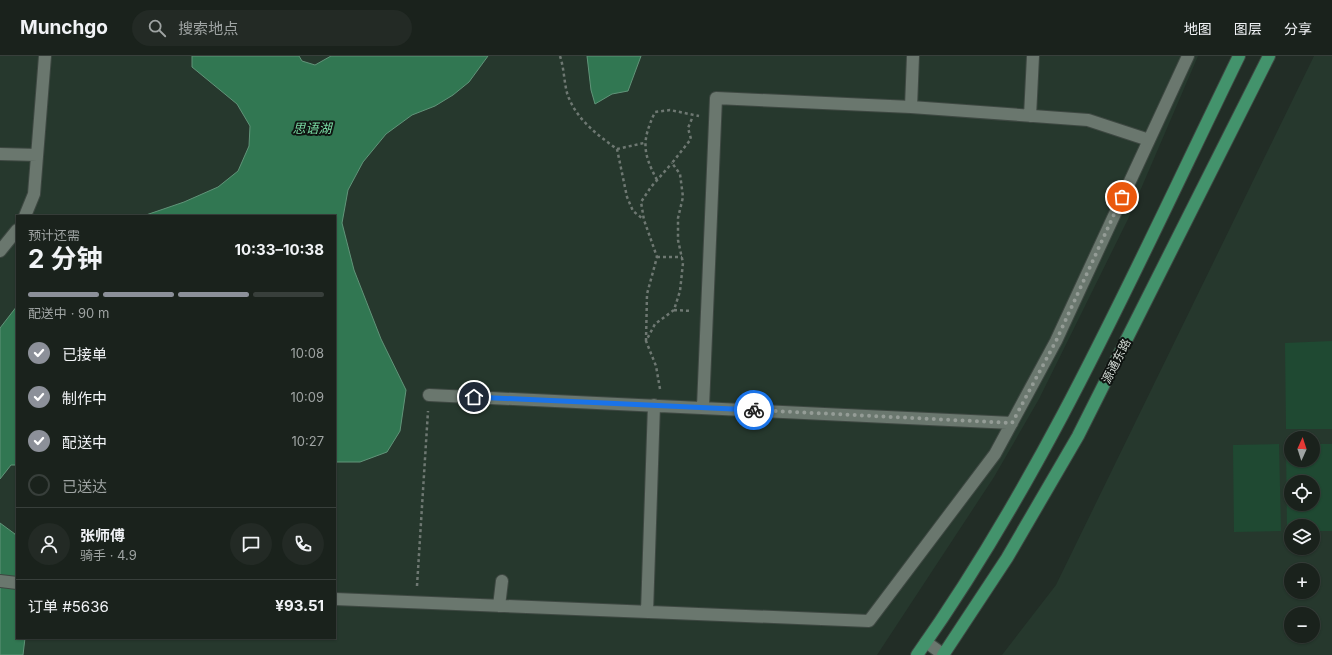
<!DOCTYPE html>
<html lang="zh">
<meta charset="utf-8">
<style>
body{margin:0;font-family:Inter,"Noto Sans SC",sans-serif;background:#232a25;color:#f1f3f6;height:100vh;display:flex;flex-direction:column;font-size:15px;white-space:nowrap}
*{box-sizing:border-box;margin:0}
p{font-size:13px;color:#9fa4a3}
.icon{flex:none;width:22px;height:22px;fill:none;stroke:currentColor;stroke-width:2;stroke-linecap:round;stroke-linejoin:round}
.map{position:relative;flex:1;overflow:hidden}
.drawer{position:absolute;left:16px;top:159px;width:320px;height:424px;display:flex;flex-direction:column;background:#1a221c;border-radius:0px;box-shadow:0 1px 3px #0004,0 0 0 1px #383f3b}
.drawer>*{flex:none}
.needle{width:26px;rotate:3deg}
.tools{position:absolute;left:1284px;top:375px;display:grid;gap:8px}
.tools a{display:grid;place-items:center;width:36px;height:36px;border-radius:50%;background:#1a221c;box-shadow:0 1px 3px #0004,0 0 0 1px #383f3b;font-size:20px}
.pin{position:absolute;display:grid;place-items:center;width:34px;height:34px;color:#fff;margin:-17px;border:2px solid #fff;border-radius:50%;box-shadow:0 1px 4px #0007}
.courier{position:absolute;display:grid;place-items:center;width:40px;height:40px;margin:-20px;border:3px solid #1a73e8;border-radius:50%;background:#fff;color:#222;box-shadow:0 1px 5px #0007}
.summary em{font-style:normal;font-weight:700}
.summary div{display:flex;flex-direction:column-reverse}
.summary{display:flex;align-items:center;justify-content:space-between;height:68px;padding:0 12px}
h1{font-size:26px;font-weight:700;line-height:30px}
.bar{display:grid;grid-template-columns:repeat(4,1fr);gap:6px 4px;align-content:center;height:48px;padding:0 12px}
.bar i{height:5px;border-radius:3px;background:#383f3b}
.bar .active{background:#8c9099}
.bar p{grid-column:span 4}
.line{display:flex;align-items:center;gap:10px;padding:0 12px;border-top:1px solid #383f3b}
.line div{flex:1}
.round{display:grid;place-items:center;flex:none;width:42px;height:42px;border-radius:21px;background:#232a25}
ol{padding:0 12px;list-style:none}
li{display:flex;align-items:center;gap:12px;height:44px}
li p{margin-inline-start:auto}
li .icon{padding:4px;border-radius:50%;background:#8c9099;color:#fff;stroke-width:4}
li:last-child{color:#9fa4a3}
li i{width:22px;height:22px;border:2px solid #383f3b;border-radius:50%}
header{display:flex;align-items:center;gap:24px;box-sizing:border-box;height:56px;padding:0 20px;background:#1a221c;border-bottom:1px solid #383f3b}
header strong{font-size:19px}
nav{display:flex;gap:22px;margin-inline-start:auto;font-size:14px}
.search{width:280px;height:36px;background:#232a25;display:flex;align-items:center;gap:10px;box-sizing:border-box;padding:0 14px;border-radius:22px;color:#9fa4a3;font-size:15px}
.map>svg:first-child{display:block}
.built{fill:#26382d;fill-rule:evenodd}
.green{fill:#1f4932;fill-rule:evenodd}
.water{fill:#317752;stroke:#619479}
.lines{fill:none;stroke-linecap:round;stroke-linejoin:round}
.minor-casing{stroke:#3e4842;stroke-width:14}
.major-casing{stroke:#3e4842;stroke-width:14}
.path{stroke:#6e7872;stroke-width:2.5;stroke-dasharray:3 3;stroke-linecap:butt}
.minor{stroke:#6a776e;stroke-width:12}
.major{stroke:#43936c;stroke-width:12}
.done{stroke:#949c96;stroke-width:4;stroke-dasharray:0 7.2}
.route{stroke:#1a73e8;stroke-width:5}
.labels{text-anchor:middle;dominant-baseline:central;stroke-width:4;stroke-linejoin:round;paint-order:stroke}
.street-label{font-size:12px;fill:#d1d8d3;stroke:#0f1411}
.water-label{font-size:13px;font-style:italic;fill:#79daa3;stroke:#0f1411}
</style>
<header>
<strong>Munchgo</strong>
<div class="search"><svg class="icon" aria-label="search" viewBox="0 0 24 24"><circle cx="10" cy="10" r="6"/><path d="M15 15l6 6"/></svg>搜索地点</div>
<nav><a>地图</a><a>图层</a><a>分享</a></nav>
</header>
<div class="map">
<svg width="1332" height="599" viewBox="0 0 1332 599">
<rect width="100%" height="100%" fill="#222d26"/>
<path class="built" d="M0,0H1198L1128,163L1039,343L994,421L877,599H0ZM17,160H335V582H17Z
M1314,0H1332V599H1002L1056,529ZM1291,382H1313V404H1291ZM1291,426H1313V448H1291ZM1291,470H1313V492H1291ZM1291,514H1313V536H1291ZM1291,558H1313V580H1291Z"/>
<path class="green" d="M1332,285V373H1286L1285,287Z
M1279,388L1281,475L1234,476L1233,389Z
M1313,388H1332V475H1313V470H1291V476H1287L1286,389H1291V404H1313ZM1291,426H1313V448H1291Z"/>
<path class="water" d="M192,0H299L302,5L315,9L331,0H488L469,26L453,39L435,50L412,59L386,78L363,106L348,134L342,167L354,214L381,283L406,334L400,375L387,396L360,406H335V160H143L184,146L218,131L238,115L249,90L250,70L237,48L192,11Z
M587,0H641L628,35L612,38L595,48L591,34Z
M17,250V409H11L0,423V272Z
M0,467L15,478L17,483V582H25L23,599H0Z"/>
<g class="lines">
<defs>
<path id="minor" d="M911,51L913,0
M1030,60L1033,0
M0,98L37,99
M25,160L34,138L45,0
M0,195L17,174
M429,339L1012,367
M703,351L716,42L911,51L1088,64L1149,84
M0,525L17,527
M335,543L869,565L995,398L1056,285L1188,0
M499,550L502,525
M647,556L654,349
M926,586L944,599"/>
<path id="major" d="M917,599C1048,414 1140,203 1239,0
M943,599L1007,502L1078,380L1269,0"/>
</defs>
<use href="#minor" class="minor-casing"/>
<use href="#major" class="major-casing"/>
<path class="path" d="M560,0C564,12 564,25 567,37C575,62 596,78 617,93L627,141L633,155L643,163
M617,93L644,87
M657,124C642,96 642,84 655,56L670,54L699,60
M657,201H682
M674,254L692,255
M646,285L647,238L657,201L644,164L641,146L651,131L672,107
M660,333L656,310L646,285L655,268L674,254L680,235L683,207L678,184V162L683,141L680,118L672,107L691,83L688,72L693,60
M417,530L428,355"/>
<use href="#minor" class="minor"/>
<use href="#major" class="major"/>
</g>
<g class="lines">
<path class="done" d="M754,354L1012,367L1056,285L1122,141"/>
<path class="route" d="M474,341L754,354"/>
</g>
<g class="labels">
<g class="street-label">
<text transform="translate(1116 305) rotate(-63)">源通东路</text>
</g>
<g class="water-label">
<text x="312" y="72">思语湖</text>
</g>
</g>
</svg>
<div class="tools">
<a><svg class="needle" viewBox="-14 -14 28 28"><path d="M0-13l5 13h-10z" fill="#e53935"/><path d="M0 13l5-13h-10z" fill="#9fa4a3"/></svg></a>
<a><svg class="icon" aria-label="locate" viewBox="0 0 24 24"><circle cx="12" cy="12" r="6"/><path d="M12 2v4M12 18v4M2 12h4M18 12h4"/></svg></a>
<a><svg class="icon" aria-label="layers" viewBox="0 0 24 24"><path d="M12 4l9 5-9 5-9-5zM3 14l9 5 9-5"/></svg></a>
<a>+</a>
<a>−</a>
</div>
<div class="pin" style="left:1122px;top:141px;background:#ea580c"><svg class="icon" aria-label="bag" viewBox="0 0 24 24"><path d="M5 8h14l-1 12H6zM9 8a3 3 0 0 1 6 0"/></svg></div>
<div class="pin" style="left:474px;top:341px;background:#1f2937"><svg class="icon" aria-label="home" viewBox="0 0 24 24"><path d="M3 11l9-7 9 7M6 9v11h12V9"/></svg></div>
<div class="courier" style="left:754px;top:354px"><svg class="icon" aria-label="bike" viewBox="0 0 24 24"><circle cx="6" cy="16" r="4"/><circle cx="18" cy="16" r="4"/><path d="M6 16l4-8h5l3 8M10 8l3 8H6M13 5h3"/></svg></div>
<section class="drawer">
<div class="summary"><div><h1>2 分钟</h1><p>预计还需</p></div><em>10:33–10:38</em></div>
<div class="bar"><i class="active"></i><i class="active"></i><i class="active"></i><i></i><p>配送中 · 90 m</p></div>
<ol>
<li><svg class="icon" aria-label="check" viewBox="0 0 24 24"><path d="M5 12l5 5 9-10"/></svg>已接单<p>10:08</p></li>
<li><svg class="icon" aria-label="check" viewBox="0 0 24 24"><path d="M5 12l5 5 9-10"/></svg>制作中<p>10:09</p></li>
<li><svg class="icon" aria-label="check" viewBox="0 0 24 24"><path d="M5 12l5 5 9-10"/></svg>配送中<p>10:27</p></li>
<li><i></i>已送达</li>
</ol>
<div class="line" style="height:72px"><a class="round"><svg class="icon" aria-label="person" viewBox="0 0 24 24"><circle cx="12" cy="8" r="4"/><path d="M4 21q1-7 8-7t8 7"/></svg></a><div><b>张师傅</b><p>骑手 · 4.9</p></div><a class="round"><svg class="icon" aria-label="chat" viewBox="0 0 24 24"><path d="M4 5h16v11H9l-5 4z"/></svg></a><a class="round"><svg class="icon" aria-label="phone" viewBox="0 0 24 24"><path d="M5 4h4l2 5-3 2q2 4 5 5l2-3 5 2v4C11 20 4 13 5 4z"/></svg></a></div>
<div class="line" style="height:52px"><div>订单 #5636</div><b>¥93.51</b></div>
</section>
</div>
